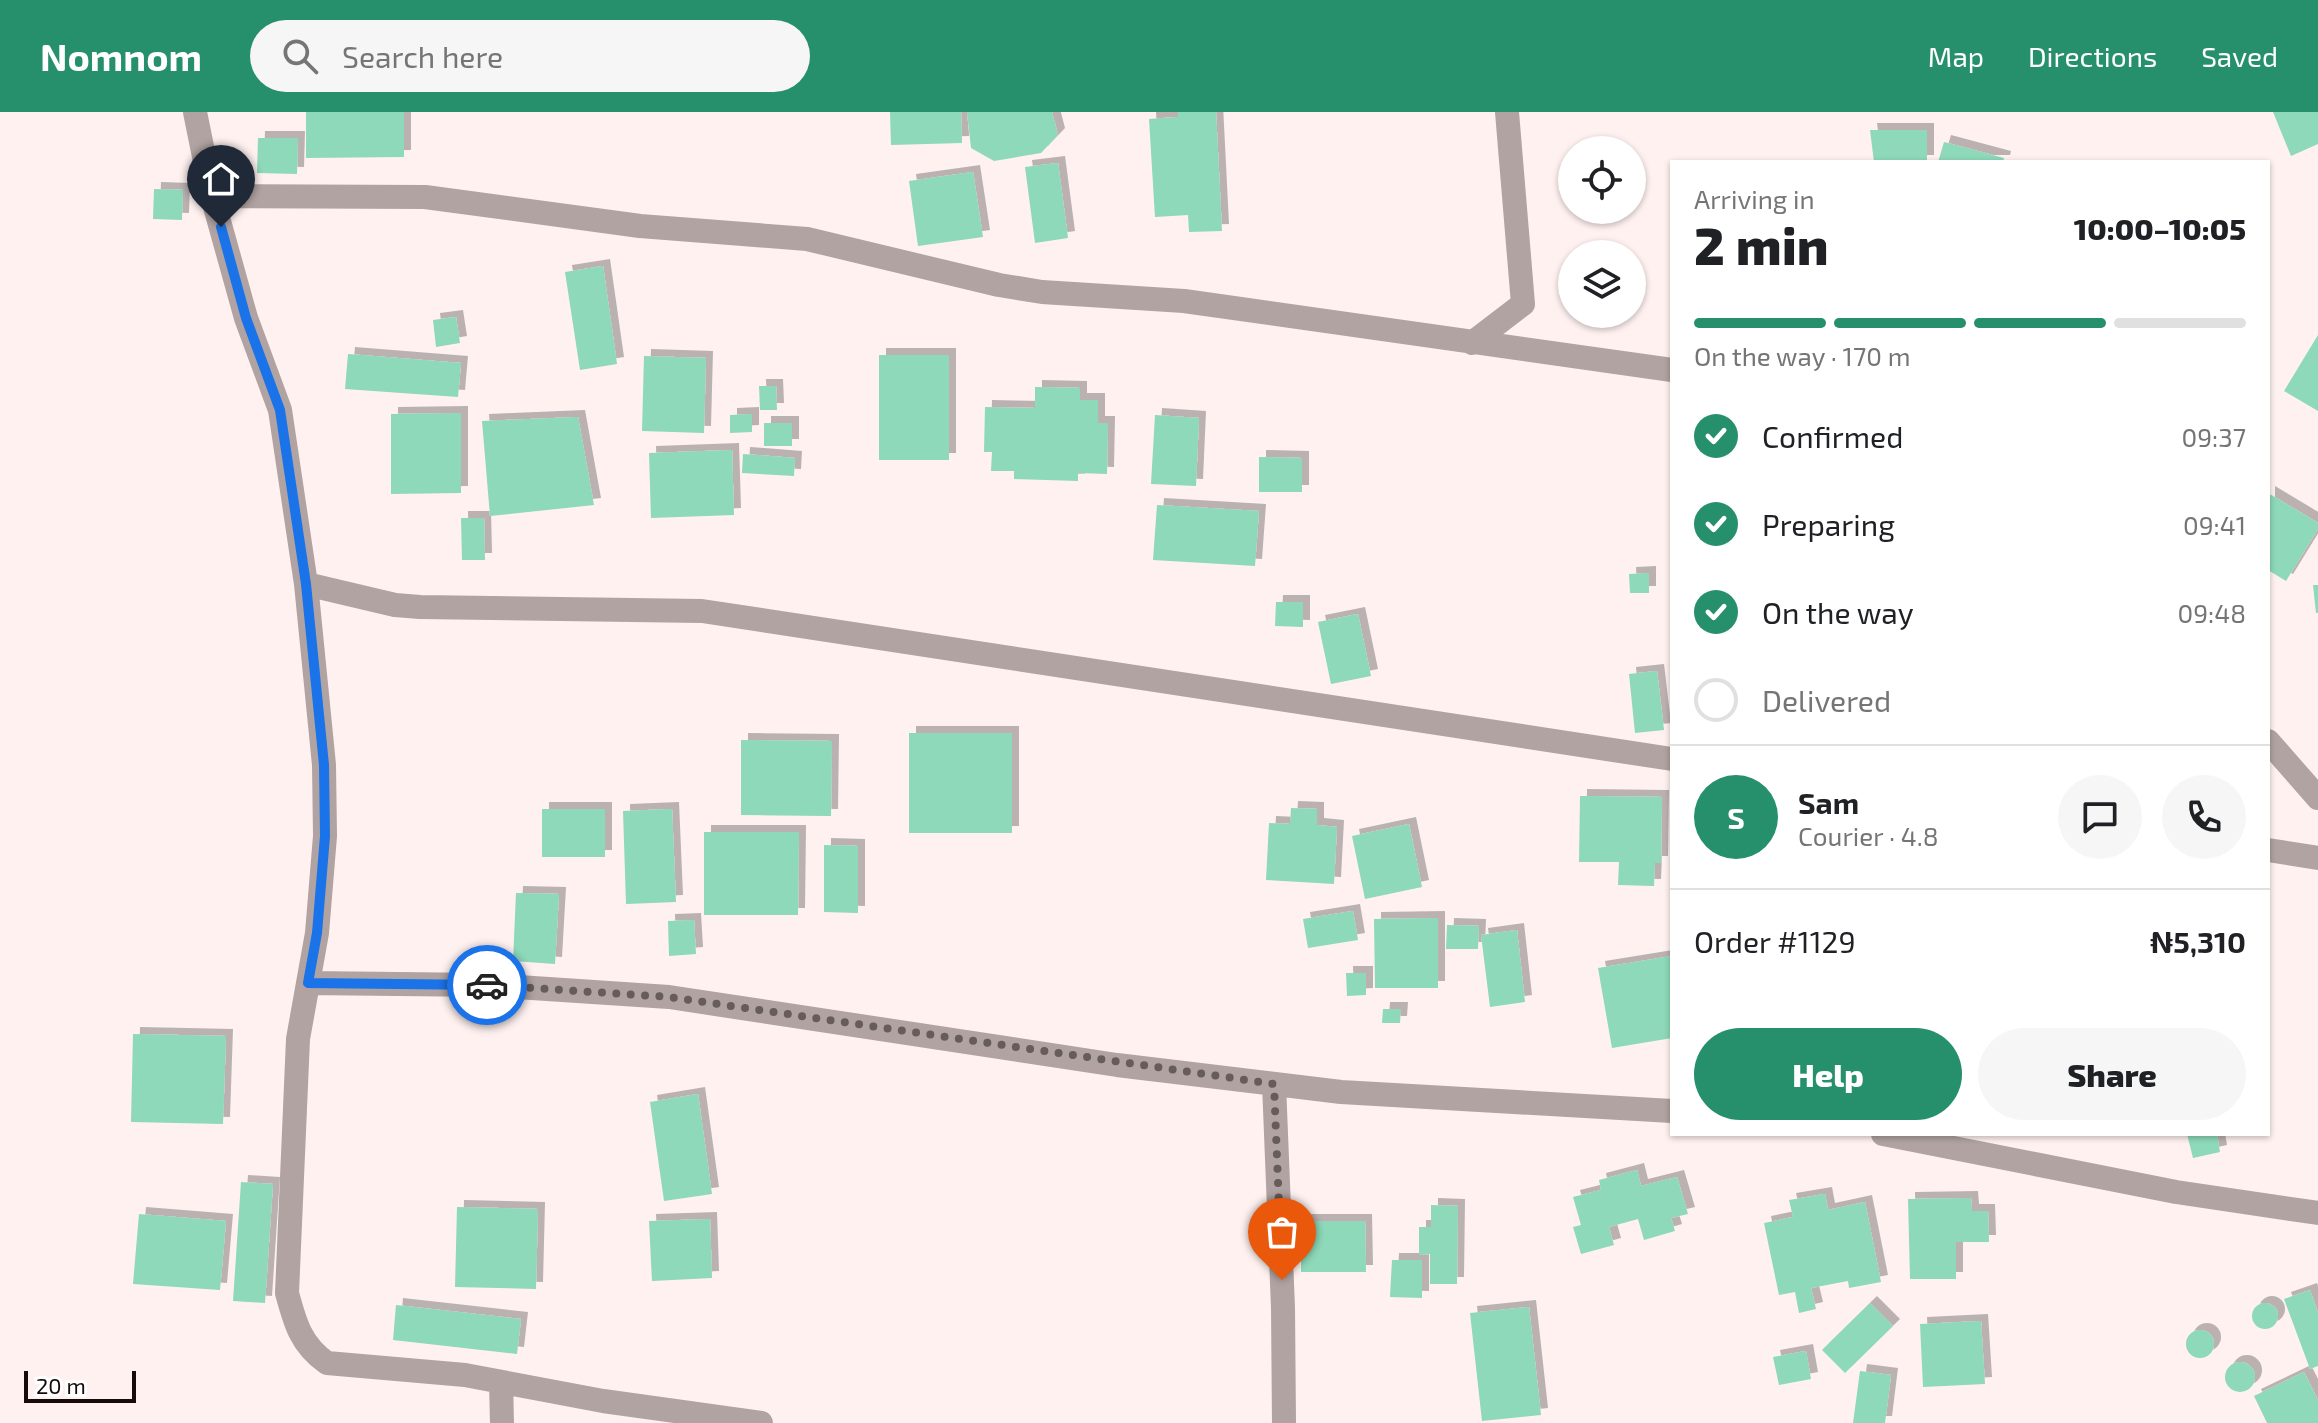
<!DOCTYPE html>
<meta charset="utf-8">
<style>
body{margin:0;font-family:"Exo 2",sans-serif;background:#f6f6f6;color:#202124;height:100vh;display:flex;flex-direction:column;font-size:30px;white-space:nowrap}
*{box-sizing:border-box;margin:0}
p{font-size:26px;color:#757577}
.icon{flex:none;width:44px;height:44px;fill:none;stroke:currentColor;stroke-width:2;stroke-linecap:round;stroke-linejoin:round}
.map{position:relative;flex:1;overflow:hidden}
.panel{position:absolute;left:1670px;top:48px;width:600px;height:976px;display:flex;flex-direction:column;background:#fff;border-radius:0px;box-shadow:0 2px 6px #0004}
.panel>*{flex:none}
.fabs{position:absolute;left:1558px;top:24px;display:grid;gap:16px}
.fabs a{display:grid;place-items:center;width:88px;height:88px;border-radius:50%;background:#fff;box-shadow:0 2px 6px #0004;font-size:40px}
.scale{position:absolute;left:24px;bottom:20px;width:112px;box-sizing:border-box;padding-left:8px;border:4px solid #140b0a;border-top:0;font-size:22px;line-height:28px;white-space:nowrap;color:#140b0a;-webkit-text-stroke:6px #fff;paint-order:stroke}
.pin{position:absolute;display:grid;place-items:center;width:68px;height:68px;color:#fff;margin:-82px -34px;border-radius:50% 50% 50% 0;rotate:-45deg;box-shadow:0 0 8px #0007}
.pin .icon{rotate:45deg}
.courier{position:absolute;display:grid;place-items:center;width:80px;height:80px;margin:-40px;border:6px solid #1a73e8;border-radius:50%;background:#fff;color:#222;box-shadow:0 2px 10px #0007}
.headline em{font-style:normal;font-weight:800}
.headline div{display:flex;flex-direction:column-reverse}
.headline{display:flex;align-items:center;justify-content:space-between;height:136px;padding:0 24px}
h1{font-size:52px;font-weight:800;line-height:60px}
.bar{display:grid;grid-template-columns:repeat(4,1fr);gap:12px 8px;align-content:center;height:96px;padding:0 24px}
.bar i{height:10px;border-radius:6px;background:#e0e0e0}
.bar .selected{background:#268f6c}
.bar p{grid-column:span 4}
.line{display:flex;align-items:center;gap:20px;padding:0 24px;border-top:2px solid #e0e0e0}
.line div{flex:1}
.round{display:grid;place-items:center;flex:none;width:84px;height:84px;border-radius:42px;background:#f6f6f6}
ol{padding:0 24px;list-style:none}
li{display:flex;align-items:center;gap:24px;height:88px}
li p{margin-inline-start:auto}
li .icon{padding:8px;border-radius:50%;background:#268f6c;color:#fff;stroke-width:4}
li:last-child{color:#757577}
li i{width:44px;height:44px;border:4px solid #e0e0e0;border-radius:50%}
.primary-button{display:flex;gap:16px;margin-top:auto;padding:16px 24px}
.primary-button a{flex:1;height:92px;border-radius:48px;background:#268f6c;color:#fff;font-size:32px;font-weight:800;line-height:92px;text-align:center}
.primary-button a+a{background:#f6f6f6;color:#202124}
header{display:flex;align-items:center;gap:48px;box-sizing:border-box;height:112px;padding:0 40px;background:#268f6c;color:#fff}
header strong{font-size:38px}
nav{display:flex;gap:44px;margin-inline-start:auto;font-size:28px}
.search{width:560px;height:72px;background:#f6f6f6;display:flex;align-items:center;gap:20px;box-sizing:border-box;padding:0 28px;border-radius:44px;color:#757577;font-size:30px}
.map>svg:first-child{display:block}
.building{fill:#8dd9b9;filter:url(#shadow)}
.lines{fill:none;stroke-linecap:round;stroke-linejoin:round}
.minor{stroke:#b0a3a1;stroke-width:24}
.done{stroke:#665c5a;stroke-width:8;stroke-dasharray:0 14.4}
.route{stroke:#1a73e8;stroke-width:10}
</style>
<header>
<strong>Nomnom</strong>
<div class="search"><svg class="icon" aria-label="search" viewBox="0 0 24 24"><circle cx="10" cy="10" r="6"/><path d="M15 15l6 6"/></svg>Search here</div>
<nav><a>Map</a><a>Directions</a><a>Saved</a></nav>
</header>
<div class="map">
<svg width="2318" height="1311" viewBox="0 0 2318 1311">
<defs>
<filter id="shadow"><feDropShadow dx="7" dy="-7" stdDeviation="0" flood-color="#0004"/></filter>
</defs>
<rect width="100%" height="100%" fill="#fef1f0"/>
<path class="building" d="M306,0H404V45L306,46Z
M890,0H961L962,31L891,33Z
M967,0H1052L1058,23L1041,41L994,49L971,36Z
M1178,0H1216L1222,119L1189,120L1188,103L1155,105L1149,7L1178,5Z
M2273,0H2318V32L2291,44Z
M1870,18H1927V50H1874Z
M258,26H298L297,62L257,61Z
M1944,30L2004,46L2003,50H1938Z
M1058,51L1068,126L1035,131L1025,55Z
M973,60L983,125L918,134L909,69Z
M154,77L183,78L182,108L153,107Z
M603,154L617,252L580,258L565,160Z
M456,205L460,231L436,235L433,208Z
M2318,223V299L2284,279Z
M348,242L461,251L458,285L345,277Z
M879,243H949V348H879Z
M644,244L706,246L704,321L642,319Z
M759,274H776L777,298H760Z
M1035,275L1080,276V288H1098V311H1108L1107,362L1078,361V369L1014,367V359H991L992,340H984L985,295L1035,296Z
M461,301V381L391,382V302Z
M752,302V320L730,321V303Z
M1155,303L1199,306L1196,374L1151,372Z
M578,305L594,393L490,404L482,309Z
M764,311H792V334H764Z
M732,338L734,403L651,406L649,341Z
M743,342L795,346L794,364L742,361Z
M1259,345L1302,346V380H1259Z
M2268,381L2318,411V417L2286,469L2268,458Z
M1157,393L1259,399L1255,454L1153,448Z
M461,406H484L485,448H462Z
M1649,461V481H1630L1629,462Z
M2313,473H2318V501H2316Z
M1276,490H1303V515L1275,514Z
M1358,502L1371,564L1331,572L1318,510Z
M1657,559L1664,618L1635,621L1629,562Z
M909,621H1012V721H909Z
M741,628L832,629L831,704L741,703Z
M1580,684L1662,685L1661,751H1655L1654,774L1618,773L1619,750H1579Z
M1291,696L1317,697V713L1337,715L1334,772L1266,768L1269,711L1290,712Z
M542,697H605V745H542Z
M672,697L676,790L626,792L623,699Z
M1409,712L1422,775L1365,787L1352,724Z
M704,720H799L798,803H704Z
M824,733L858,734V801L824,800Z
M516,781L559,782L555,852L513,849Z
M1353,799L1358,828L1308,836L1303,807Z
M1438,806V876H1375L1374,807Z
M694,808L696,842L669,844L668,809Z
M1447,813L1479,814L1478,837H1446Z
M1517,818L1525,890L1490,895L1481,823Z
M1672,844V926L1612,936L1598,856Z
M1346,861H1366V883L1347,884Z
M1383,897H1401L1400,911H1382Z
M133,922L226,924L223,1012L131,1010Z
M698,982L712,1082L664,1089L650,990Z
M2187,1022H2217L2220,1040L2193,1046Z
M1637,1058L1641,1074L1677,1065L1688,1102L1671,1106L1675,1119L1644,1128L1638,1107L1609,1115L1614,1133L1581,1142L1573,1115L1581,1113L1573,1085L1601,1078L1599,1068Z
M241,1070L273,1072L265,1191L233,1189Z
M1825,1082L1828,1098L1865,1090L1881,1170L1849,1176L1848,1169L1811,1176L1816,1197L1799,1201L1795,1180L1779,1183L1764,1111L1793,1105L1789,1088Z
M1971,1086L1972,1099H1988L1989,1130H1956V1167H1910L1908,1087Z
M1431,1093L1458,1094L1457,1172H1430V1142L1419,1143V1115H1431Z
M457,1095L538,1097L536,1177L455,1175Z
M139,1102L226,1109L220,1178L133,1172Z
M710,1107L712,1166L652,1169L649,1109Z
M1301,1109H1365L1366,1160H1301Z
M1392,1148H1422V1186L1390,1185Z
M2310,1178L2318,1201V1254L2310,1257L2284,1187Z
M2252 1204a13 13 0 1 1 26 0a13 13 0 1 1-26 0Z
M1870,1191L1893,1214L1845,1261L1822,1238Z
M396,1193L521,1207L517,1242L393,1228Z
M1529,1195L1541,1303L1482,1309L1470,1201Z
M1981,1209L1985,1272L1923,1275L1920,1212Z
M2186 1232a14 14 0 1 1 28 0a14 14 0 1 1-28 0Z
M1806,1239L1811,1267L1779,1273L1773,1245Z
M2225 1265a15 15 0 1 1 30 0a15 15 0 1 1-30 0Z
M1860,1259L1891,1263L1885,1311H1853Z
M2304,1260L2318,1288V1311H2267L2254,1284Z"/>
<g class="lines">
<path class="minor" d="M195,0L212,84L246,206L280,298L306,472L324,653L325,724L317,821L298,927L287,1181C295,1211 301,1233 327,1251L465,1263L603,1289L761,1311
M212,84L425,85L640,114L807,127L999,173L1042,180L1184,189L1672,258
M1472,231L1523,192L1507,0
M306,472L395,493L420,495L702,499L1672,647
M2268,629L2318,686
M2268,738L2318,746
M308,871L487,873L669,885L1117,953L1341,980L1672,999
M1274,972L1283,1196L1284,1311
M1883,1022L2176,1080L2318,1101
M501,1270L502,1311"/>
</g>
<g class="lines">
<path class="done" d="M487,873L669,885L1274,972L1282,1168"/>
<path class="route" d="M221,115L246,206L280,298L306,472L324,653L325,724L317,821L308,871L487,873"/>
</g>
</svg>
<div class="fabs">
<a><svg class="icon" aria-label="locate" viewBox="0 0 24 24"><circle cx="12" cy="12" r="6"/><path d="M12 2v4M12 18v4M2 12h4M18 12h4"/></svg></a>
<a><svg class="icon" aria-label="layers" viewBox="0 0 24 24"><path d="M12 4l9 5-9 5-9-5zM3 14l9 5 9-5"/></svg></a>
</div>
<div class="scale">20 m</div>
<div class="pin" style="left:1282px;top:1168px;background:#ea580c"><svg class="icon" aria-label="bag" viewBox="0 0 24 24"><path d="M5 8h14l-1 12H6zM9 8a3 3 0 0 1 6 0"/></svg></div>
<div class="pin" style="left:221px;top:115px;background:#1f2937"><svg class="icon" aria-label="home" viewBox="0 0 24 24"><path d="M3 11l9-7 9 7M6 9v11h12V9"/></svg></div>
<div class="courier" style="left:487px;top:873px"><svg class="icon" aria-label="car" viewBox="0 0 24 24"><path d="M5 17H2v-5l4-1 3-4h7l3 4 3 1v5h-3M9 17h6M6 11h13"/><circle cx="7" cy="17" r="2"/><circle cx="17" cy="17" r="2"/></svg></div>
<section class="panel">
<div class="headline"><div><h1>2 min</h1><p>Arriving in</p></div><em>10:00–10:05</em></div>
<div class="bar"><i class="selected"></i><i class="selected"></i><i class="selected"></i><i></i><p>On the way · 170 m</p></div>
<ol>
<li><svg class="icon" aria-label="check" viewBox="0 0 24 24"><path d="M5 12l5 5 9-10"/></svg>Confirmed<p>09:37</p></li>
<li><svg class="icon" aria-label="check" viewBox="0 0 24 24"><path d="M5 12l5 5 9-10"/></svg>Preparing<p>09:41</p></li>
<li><svg class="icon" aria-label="check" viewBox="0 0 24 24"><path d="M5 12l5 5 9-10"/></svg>On the way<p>09:48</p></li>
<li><i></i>Delivered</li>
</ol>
<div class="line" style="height:144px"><b class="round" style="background:#268f6c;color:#fff">S</b><div><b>Sam</b><p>Courier · 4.8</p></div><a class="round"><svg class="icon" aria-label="chat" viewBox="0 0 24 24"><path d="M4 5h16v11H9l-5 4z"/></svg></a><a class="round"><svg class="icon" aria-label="phone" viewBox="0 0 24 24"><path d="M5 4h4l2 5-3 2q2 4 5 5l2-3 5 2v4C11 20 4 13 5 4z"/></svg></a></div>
<div class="line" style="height:104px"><div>Order #1129</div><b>₦5,310</b></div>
<div class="primary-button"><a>Help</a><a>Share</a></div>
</section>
</div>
